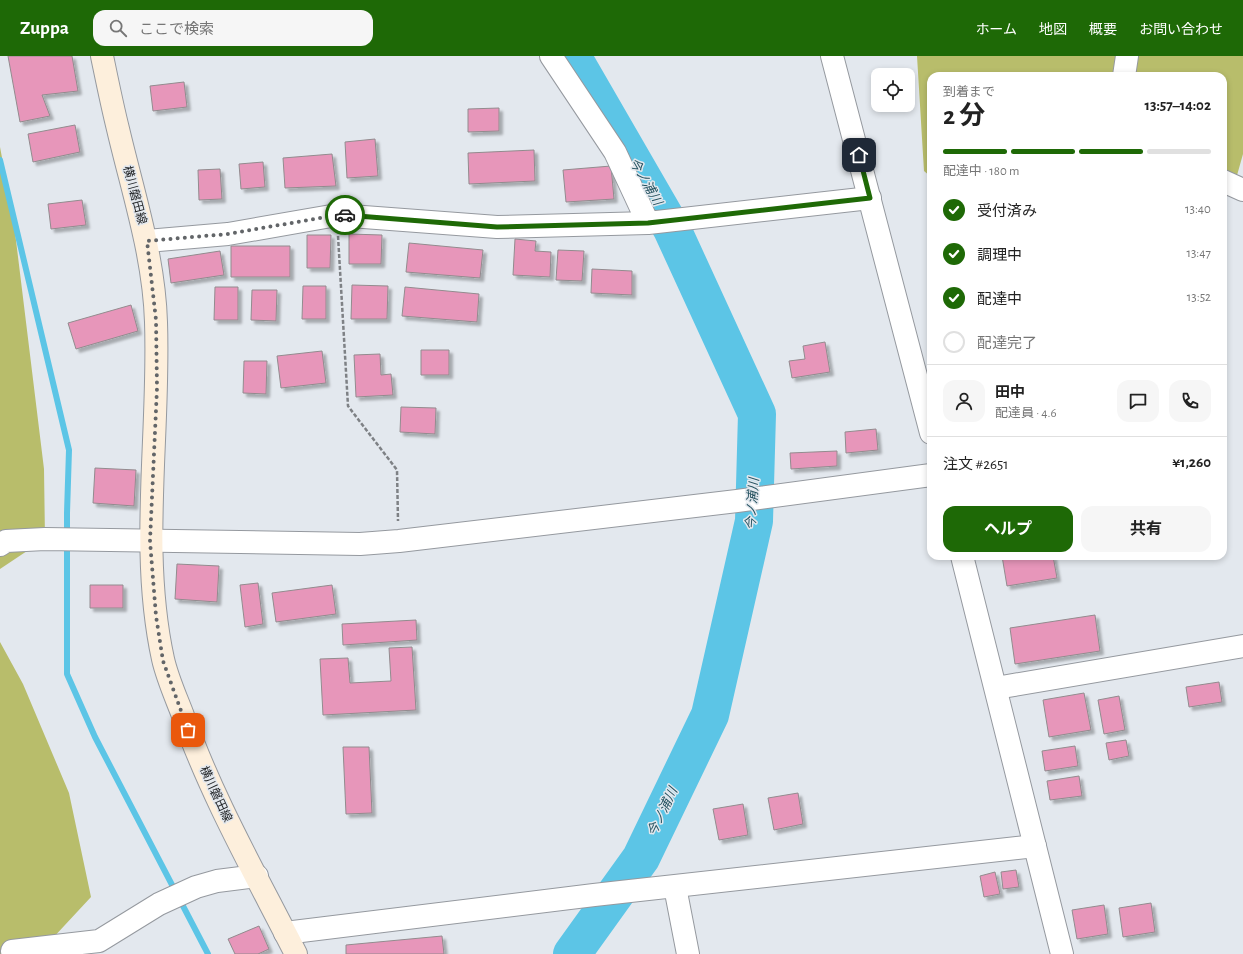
<!DOCTYPE html>
<html lang="ja">
<meta charset="utf-8">
<style>
body{margin:0;font-family:"Alegreya Sans","Noto Sans JP",sans-serif;background:#f6f6f6;color:#222;height:100vh;display:flex;flex-direction:column;font-size:15px;white-space:nowrap}
*{box-sizing:border-box;margin:0}
p{font-size:13px;color:#767676}
.icon{flex:none;width:22px;height:22px;fill:none;stroke:currentColor;stroke-width:2;stroke-linecap:round;stroke-linejoin:round}
.map{position:relative;flex:1;overflow:hidden}
.side{position:absolute;left:927px;top:16px;width:300px;height:488px;display:flex;flex-direction:column;background:#fff;border-radius:12px;box-shadow:0 2px 6px #0003}
.side>*{flex:none}
.buttons{position:absolute;left:871px;top:12px;display:grid;gap:8px}
.buttons a{display:grid;place-items:center;width:44px;height:44px;border-radius:8px;background:#fff;box-shadow:0 2px 6px #0003;font-size:20px}
.pin{position:absolute;display:grid;place-items:center;width:34px;height:34px;color:#fff;margin:-17px;border-radius:8px;box-shadow:0 2px 6px #0006}
.courier{position:absolute;display:grid;place-items:center;width:40px;height:40px;margin:-20px;border:3px solid #1e6906;border-radius:50%;background:#fff;color:#222;box-shadow:0 1px 5px #0007}
.head em{font-style:normal;font-weight:700}
.head div{display:flex;flex-direction:column-reverse}
.head{display:flex;align-items:center;justify-content:space-between;height:68px;padding:0 16px}
h1{font-size:26px;font-weight:700;line-height:30px}
.bar{display:grid;grid-template-columns:repeat(4,1fr);gap:6px 4px;align-content:center;height:48px;padding:0 16px}
.bar i{height:5px;border-radius:3px;background:#e0e0e0}
.bar .current{background:#1e6906}
.bar p{grid-column:span 4}
.line{display:flex;align-items:center;gap:10px;padding:0 16px;border-top:1px solid #e0e0e0}
.line div{flex:1}
.round{display:grid;place-items:center;flex:none;width:42px;height:42px;border-radius:12px;background:#f6f6f6}
ol{padding:0 16px;list-style:none}
li{display:flex;align-items:center;gap:12px;height:44px}
li p{margin-inline-start:auto}
li .icon{padding:4px;border-radius:50%;background:#1e6906;color:#fff;stroke-width:4}
li:last-child{color:#767676}
li i{width:22px;height:22px;border:2px solid #e0e0e0;border-radius:50%}
.button{display:flex;gap:8px;margin-top:auto;padding:8px 16px}
.button a{flex:1;height:46px;border-radius:12px;background:#1e6906;color:#fff;font-size:16px;font-weight:700;line-height:46px;text-align:center}
.button a+a{background:#f6f6f6;color:#222}
header{display:flex;align-items:center;gap:24px;box-sizing:border-box;height:56px;padding:0 20px;background:#1e6906;color:#fff}
header strong{font-size:19px}
nav{display:flex;gap:22px;margin-inline-start:auto;font-size:14px}
.search{width:280px;height:36px;background:#f6f6f6;display:flex;align-items:center;gap:10px;box-sizing:border-box;padding:0 14px;border-radius:12px;color:#767676;font-size:15px}
.map>svg:first-child{display:block}
.green{fill:#b8bd6b}
.lines{fill:none;stroke-linecap:round;stroke-linejoin:round}
.stream{stroke:#5cc5e6;stroke-width:6}
.river{stroke:#5cc5e6;stroke-width:38}
.building{fill:#e796ba;stroke:#928b8e;filter:url(#shadow)}
.minor-casing{stroke:#95999f;stroke-width:24}
.tertiary-casing{stroke:#95999f;stroke-width:24}
.secondary-casing{stroke:#95999f;stroke-width:24}
.path{stroke:#7e8185;stroke-width:2.5;stroke-dasharray:4 2;stroke-linecap:butt}
.minor{stroke:#fff;stroke-width:22}
.tertiary{stroke:#fff;stroke-width:22}
.secondary{stroke:#fdefdc;stroke-width:22}
.done{stroke:#626568;stroke-width:4;stroke-dasharray:0 7.2}
.route{stroke:#1e6906;stroke-width:5}
.labels{text-anchor:middle;dominant-baseline:central;stroke-width:3;stroke-linejoin:round;paint-order:stroke}
.street-label{font-size:12px;fill:#1c1e20;stroke:#e3e8ee}
.water-label{font-size:13px;font-style:italic;fill:#24515f;stroke:#e3e8ee}
</style>
<header>
<strong>Zuppa</strong>
<div class="search"><svg class="icon" aria-label="search" viewBox="0 0 24 24"><circle cx="10" cy="10" r="6"/><path d="M15 15l6 6"/></svg>ここで検索</div>
<nav><a>ホーム</a><a>地図</a><a>概要</a><a>お問い合わせ</a></nav>
</header>
<div class="map">
<svg width="1243" height="898" viewBox="0 0 1243 898">
<defs>
<filter id="shadow"><feDropShadow dx="3.5" dy="3.5" stdDeviation="1" flood-color="#0004"/></filter>
</defs>
<rect width="100%" height="100%" fill="#e3e8ee"/>
<path class="green" d="M917,0H1243V98L1234,130L1223,140V20H931V121L924,115Z
M0,91L13,160L44,413L45,483L0,513Z
M0,586L23,628L69,737L91,841L38,898H0Z"/>
<g class="lines">
<path class="stream" d="M0,104L69,394L67,457V618L95,681L208,898"/>
<path class="river" d="M572,0L672,173L757,358L754,465L710,659L641,802L572,898"/>
</g>
<path class="building" d="M8,0H72L78,35L42,39L50,60L20,66Z
M184,26L187,51L153,55L150,30Z
M499,52V75L468,76V53Z
M75,69L80,96L33,106L28,78Z
M375,83L378,120L347,122L345,86Z
M534,94L535,125L469,128L468,97Z
M332,98L336,130L285,132L283,102Z
M263,106L265,131L241,133L239,108Z
M611,110L614,143L566,146L563,114Z
M220,113L222,143L199,144L198,114Z
M82,144L86,169L51,173L48,148Z
M349,178L382,179L381,208H349Z
M307,179H331L330,212H307Z
M515,183L536,185L535,195L551,196L550,221L513,219Z
M409,187L483,194L480,222L406,216Z
M231,190H290V221H231Z
M558,194L584,195L582,225L556,224Z
M220,195L224,219L171,227L168,203Z
M592,213L632,215V239L591,237Z
M352,229L388,230L387,263H351Z
M303,230H326V263H302Z
M215,231H238V264H214Z
M405,231L479,238L477,266L402,260Z
M252,234H277L276,265L251,264Z
M131,249L138,275L76,293L68,267Z
M825,286L830,316L792,322L789,305L805,303L803,290Z
M421,294H449V319H421Z
M322,295L326,327L281,332L277,300Z
M380,298L381,319L391,318L393,339L356,341L354,299Z
M244,305H267L266,338L243,337Z
M401,351L436,352L435,378L400,376Z
M876,373L878,394L846,397L845,376Z
M837,395V410L791,413L790,397Z
M95,412L136,414L134,450L93,447Z
M1002,500H1053L1057,522L1007,530Z
M177,508L219,510L217,546L175,543Z
M258,527L263,568L245,571L240,529Z
M90,529H123V552H90Z
M332,529L336,558L276,566L272,537Z
M1095,559L1100,595L1015,608L1010,572Z
M416,564L417,584L343,589L342,568Z
M412,591L416,654L323,659L320,603L348,602L350,627L391,625L389,592Z
M1219,626L1222,646L1189,651L1186,631Z
M1084,637L1091,674L1049,681L1043,644Z
M1119,640L1125,674L1104,678L1098,644Z
M1126,684L1129,700L1109,704L1106,687Z
M1075,690L1078,710L1045,715L1042,695Z
M343,691H369L372,757L346,758Z
M1079,720L1082,740L1050,744L1047,725Z
M798,737L803,768L774,774L768,742Z
M743,748L748,779L719,784L713,753Z
M1016,814L1019,831L1003,833L1001,816Z
M995,816L1000,838L984,841L980,820Z
M1151,847L1155,876L1123,881L1119,852Z
M1104,849L1108,878L1077,883L1072,854Z
M259,870L269,893L258,898H235L228,883Z
M442,880L444,898H346V889Z"/>
<g class="lines">
<defs>
<path id="minor" d="M551,0L615,96L648,167
M1124,20L1127,0
M1223,125L1243,134
M147,185L228,178L337,159L497,171L648,167L870,142
M0,489L6,485L45,483L360,488L399,485L737,445L931,419
M996,632L1243,590
M675,831L688,898
M285,877L594,839L1035,790
M12,895L99,885L159,848L196,831L217,825L257,820"/>
<path id="tertiary" d="M832,0L931,377
M962,500L1062,898"/>
<path id="secondary" d="M102,0C107,24 112,49 118,73C133,137 154,200 156,266C160,378 139,493 163,603C167,621 175,639 182,657C211,740 256,819 296,898"/>
</defs>
<use href="#minor" class="minor-casing"/>
<use href="#tertiary" class="tertiary-casing"/>
<use href="#secondary" class="secondary-casing"/>
<path class="path" d="M338,180L348,350L397,414L398,465"/>
<use href="#minor" class="minor"/>
<use href="#tertiary" class="tertiary"/>
<use href="#secondary" class="secondary"/>
</g>
<g class="lines">
<path class="done" d="M188,674L163,605L156,560L150,485L157,332L156,264L147,185L228,178L337,159H345"/>
<path class="route" d="M345,159L497,171L648,167L870,142L859,99"/>
</g>
<g class="labels">
<g class="street-label">
<text transform="translate(135 139) rotate(75)">横川磐田線</text>
<text transform="translate(216 738) rotate(65)">横川磐田線</text>
</g>
<g class="water-label">
<text transform="translate(645 126) rotate(60)">今ノ浦川</text>
<text transform="translate(753 448) rotate(-86)">今ノ浦川</text>
<text transform="translate(663 756) rotate(-64)">今ノ浦川</text>
</g>
</g>
</svg>
<div class="buttons">
<a><svg class="icon" aria-label="locate" viewBox="0 0 24 24"><circle cx="12" cy="12" r="6"/><path d="M12 2v4M12 18v4M2 12h4M18 12h4"/></svg></a>
</div>
<div class="pin" style="left:188px;top:674px;background:#ea580c"><svg class="icon" aria-label="bag" viewBox="0 0 24 24"><path d="M5 8h14l-1 12H6zM9 8a3 3 0 0 1 6 0"/></svg></div>
<div class="pin" style="left:859px;top:99px;background:#1f2937"><svg class="icon" aria-label="home" viewBox="0 0 24 24"><path d="M3 11l9-7 9 7M6 9v11h12V9"/></svg></div>
<div class="courier" style="left:345px;top:159px"><svg class="icon" aria-label="car" viewBox="0 0 24 24"><path d="M5 17H2v-5l4-1 3-4h7l3 4 3 1v5h-3M9 17h6M6 11h13"/><circle cx="7" cy="17" r="2"/><circle cx="17" cy="17" r="2"/></svg></div>
<section class="side">
<div class="head"><div><h1>2 分</h1><p>到着まで</p></div><em>13:57–14:02</em></div>
<div class="bar"><i class="current"></i><i class="current"></i><i class="current"></i><i></i><p>配達中 · 180 m</p></div>
<ol>
<li><svg class="icon" aria-label="check" viewBox="0 0 24 24"><path d="M5 12l5 5 9-10"/></svg>受付済み<p>13:40</p></li>
<li><svg class="icon" aria-label="check" viewBox="0 0 24 24"><path d="M5 12l5 5 9-10"/></svg>調理中<p>13:47</p></li>
<li><svg class="icon" aria-label="check" viewBox="0 0 24 24"><path d="M5 12l5 5 9-10"/></svg>配達中<p>13:52</p></li>
<li><i></i>配達完了</li>
</ol>
<div class="line" style="height:72px"><a class="round"><svg class="icon" aria-label="person" viewBox="0 0 24 24"><circle cx="12" cy="8" r="4"/><path d="M4 21q1-7 8-7t8 7"/></svg></a><div><b>田中</b><p>配達員 · 4.6</p></div><a class="round"><svg class="icon" aria-label="chat" viewBox="0 0 24 24"><path d="M4 5h16v11H9l-5 4z"/></svg></a><a class="round"><svg class="icon" aria-label="phone" viewBox="0 0 24 24"><path d="M5 4h4l2 5-3 2q2 4 5 5l2-3 5 2v4C11 20 4 13 5 4z"/></svg></a></div>
<div class="line" style="height:52px"><div>注文 #2651</div><b>¥1,260</b></div>
<div class="button"><a>ヘルプ</a><a>共有</a></div>
</section>
</div>
